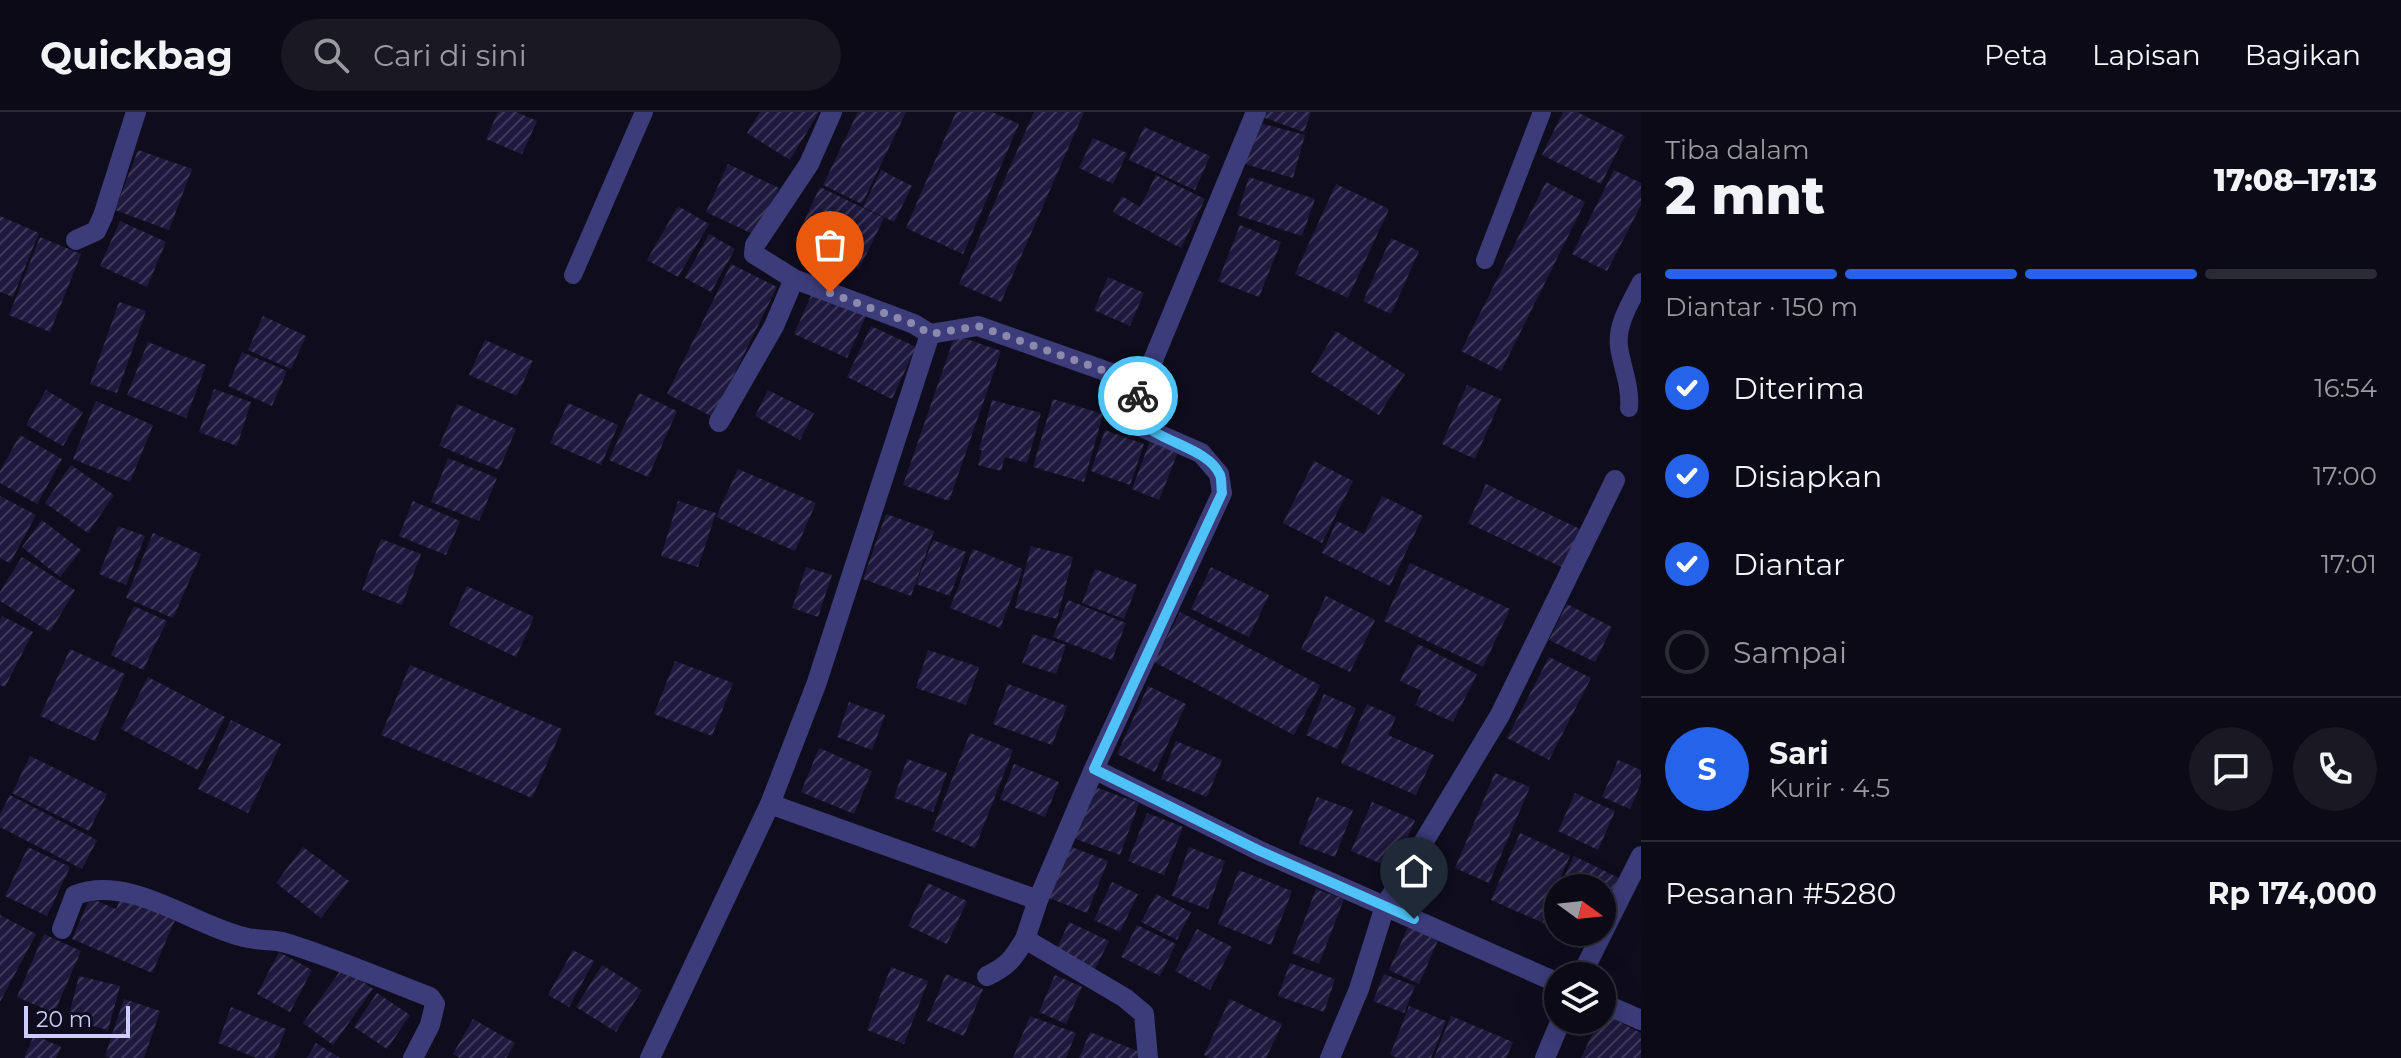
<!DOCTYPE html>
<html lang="id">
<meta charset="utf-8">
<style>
body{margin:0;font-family:Montserrat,sans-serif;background:#191823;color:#f1f3f6;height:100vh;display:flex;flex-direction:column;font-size:30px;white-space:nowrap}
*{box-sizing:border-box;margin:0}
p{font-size:26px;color:#9a9aa1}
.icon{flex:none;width:44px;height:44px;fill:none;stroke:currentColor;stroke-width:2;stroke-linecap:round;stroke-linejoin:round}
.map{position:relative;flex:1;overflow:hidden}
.sheet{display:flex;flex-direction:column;background:#0b0a16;width:760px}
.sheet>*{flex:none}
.needle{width:52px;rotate:105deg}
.controls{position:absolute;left:1544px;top:762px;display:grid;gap:16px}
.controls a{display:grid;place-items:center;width:72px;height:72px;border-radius:50%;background:#0b0a16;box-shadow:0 8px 32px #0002,0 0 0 2px #2b2b35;font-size:40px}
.scale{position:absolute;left:24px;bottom:20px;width:106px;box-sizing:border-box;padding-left:8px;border:4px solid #ceccfc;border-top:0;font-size:22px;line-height:28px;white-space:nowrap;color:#ceccfc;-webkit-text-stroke:6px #0f0d1d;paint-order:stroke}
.pin{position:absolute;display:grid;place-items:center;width:68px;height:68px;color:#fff;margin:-82px -34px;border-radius:50% 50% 50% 0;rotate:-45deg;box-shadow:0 0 8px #0007}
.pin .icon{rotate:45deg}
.courier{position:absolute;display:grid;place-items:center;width:80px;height:80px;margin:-40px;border:6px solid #4fc3f7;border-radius:50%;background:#fff;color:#222;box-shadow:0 2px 10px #0007}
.headline em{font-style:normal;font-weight:800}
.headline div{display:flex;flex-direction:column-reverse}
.headline{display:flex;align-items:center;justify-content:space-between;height:136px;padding:0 24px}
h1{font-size:52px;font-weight:800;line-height:60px}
.bar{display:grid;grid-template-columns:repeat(4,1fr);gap:12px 8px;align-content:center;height:96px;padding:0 24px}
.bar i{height:10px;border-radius:6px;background:#2b2b35}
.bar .selected{background:#2563eb}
.bar p{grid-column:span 4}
.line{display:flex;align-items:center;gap:20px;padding:0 24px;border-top:2px solid #2b2b35}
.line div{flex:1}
.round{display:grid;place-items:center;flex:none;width:84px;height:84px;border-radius:42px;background:#191823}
ol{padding:0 24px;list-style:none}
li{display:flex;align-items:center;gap:24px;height:88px}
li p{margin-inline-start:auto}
li .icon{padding:8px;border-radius:50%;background:#2563eb;color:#fff;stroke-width:4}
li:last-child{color:#9a9aa1}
li i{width:44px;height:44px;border:4px solid #2b2b35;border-radius:50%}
header{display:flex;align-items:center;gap:48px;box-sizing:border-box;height:112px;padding:0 40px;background:#0b0a16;border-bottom:2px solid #2b2b35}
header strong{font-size:38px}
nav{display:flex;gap:44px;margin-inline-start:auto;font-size:28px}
.search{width:560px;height:72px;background:#191823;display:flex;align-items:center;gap:20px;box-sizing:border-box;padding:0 28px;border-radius:44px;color:#9a9aa1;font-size:30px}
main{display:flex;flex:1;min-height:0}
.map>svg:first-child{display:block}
.building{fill:url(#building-hatch)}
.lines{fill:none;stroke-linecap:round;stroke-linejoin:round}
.service{stroke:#3b3c79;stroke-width:18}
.minor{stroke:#3b3c79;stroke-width:20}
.done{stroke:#8b89ae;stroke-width:8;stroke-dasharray:0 14.4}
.route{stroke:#4fc3f7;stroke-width:10}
</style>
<header>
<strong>Quickbag</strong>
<div class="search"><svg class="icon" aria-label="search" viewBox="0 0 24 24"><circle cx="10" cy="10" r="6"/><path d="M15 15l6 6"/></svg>Cari di sini</div>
<nav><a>Peta</a><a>Lapisan</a><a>Bagikan</a></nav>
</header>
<main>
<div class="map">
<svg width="1641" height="946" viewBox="0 0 1641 946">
<defs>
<pattern id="building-hatch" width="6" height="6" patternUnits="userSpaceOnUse" patternTransform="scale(2)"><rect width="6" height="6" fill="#1f1a3d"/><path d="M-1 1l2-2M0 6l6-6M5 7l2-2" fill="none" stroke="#3e3a5a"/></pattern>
</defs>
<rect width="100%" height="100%" fill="#0f0d1d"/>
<path class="building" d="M498,0H516L537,9L522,42L486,27Z
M760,0H819L790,48L747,21Z
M858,0H906L862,92L823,73Z
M956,0H992L1019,12L963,142L906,116Z
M1034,0H1084L1001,190L959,172Z
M1264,0H1311L1304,20L1262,5Z
M1563,0H1577L1625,24L1601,72L1542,43Z
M1256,10L1305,23L1293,66L1245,52Z
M1144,15L1210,44L1195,78L1129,48Z
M1093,26L1127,41L1113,72L1079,56Z
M138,38L192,57L169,118L115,98Z
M728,52L779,76L757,124L706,100Z
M881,58L912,74L894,110L863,95Z
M1614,58L1641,71V93L1607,159L1572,142Z
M1156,63L1205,87L1181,136L1113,100L1122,84L1140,95Z
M1249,65L1315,87L1302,124L1237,103Z
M1546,70L1585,90L1501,259L1461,239Z
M1336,72L1389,97L1348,186L1295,162Z
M820,75L884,106L859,157L796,126Z
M678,94L709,112L678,165L647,148Z
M0,104L39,121L13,185L0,180Z
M120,109L166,130L147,175L100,154Z
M1240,113L1281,130L1259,185L1218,169Z
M709,122L735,137L711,180L685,166Z
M40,125L81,142L50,220L9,203Z
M1391,126L1419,139L1391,202L1363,189Z
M731,152L777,175L713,305L667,282Z
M1108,165L1144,181L1130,214L1094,198Z
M814,177L867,202L847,246L794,222Z
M119,190L146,199L117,281L90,272Z
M263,204L306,224L291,257L248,238Z
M871,214L916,235L892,287L847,265Z
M1336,219L1405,262L1379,303L1311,260Z
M955,223L1001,239L949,389L903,373Z
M485,228L533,249L517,284L469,263Z
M148,230L206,253L186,306L127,283Z
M242,240L287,259L272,294L228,274Z
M1467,273L1501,287L1475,347L1442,332Z
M214,277L251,290L237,334L199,320Z
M46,278L83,300L63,334L26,313Z
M768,278L814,301L800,328L755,304Z
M639,281L677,299L648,365L609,348Z
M1053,287L1103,302L1084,370L1033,355Z
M992,288L1041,301L1027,351L1005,345L1001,359L978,353L982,338H979Z
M96,289L153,313L130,370L73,347Z
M568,291L618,313L601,353L550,331Z
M457,292L516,317L499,358L439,334Z
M1105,318L1144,332L1130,373L1091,359Z
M20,323L62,347L37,392L0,371V359Z
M1152,324L1180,335L1159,388L1132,377Z
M448,346L497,366L479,409L431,390Z
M1314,349L1353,369L1322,431L1283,411Z
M71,353L114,383L88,421L45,391Z
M738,357L816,391L795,439L716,405Z
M1486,372L1584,419L1566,457L1468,411Z
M0,384L36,403L10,451L0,446Z
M1382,384L1423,404L1390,474L1322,441L1337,409L1364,422Z
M413,389L460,409L446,443L399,424Z
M678,389L716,401L698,455L661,444Z
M886,402L934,419L911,484L863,467Z
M42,408L81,438L60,465L22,435Z
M118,414L145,424L126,473L99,462Z
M153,421L201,442L173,506L126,486Z
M381,427L421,442L402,493L362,478Z
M933,428L966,440L950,484L916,472Z
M1031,434L1073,445L1057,507L1015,496Z
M973,437L1023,457L1000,516L950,496Z
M22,445L75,478L50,520L0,489V480Z
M1410,451L1510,497L1483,555L1384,509Z
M806,455L832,463L818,505L792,496Z
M1211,455L1269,483L1249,525L1191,497Z
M1095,457L1137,473L1124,507L1082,491Z
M467,474L534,505L516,545L449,513Z
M1326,484L1375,508L1350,560L1301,537Z
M1068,488L1126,511L1112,548L1053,525Z
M1567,492L1612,515L1595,550L1549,528Z
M134,494L167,509L143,558L111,543Z
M1180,500L1320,573L1294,623L1154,550Z
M2,504L33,520L5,575L0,573V508Z
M1033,522L1066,533L1056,562L1022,551Z
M1418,532L1477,562L1453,610L1415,593L1422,579L1400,569Z
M70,537L125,562L95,629L40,604Z
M928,538L979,555L966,593L916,576Z
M1549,545L1591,566L1549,648L1507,626Z
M675,549L733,571L712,624L654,602Z
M410,553L562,617L532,686L381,623Z
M148,565L225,605L198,658L121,617Z
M1008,572L1067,594L1052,633L993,612Z
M1148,574L1186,592L1155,660L1117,642Z
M1324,582L1356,596L1337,637L1306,623Z
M849,590L885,603L872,638L837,625Z
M1367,592L1396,605L1388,623L1434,643L1416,683L1341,651Z
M231,608L281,632L248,701L198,677Z
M970,621L1013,638L975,736L932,718Z
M1176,629L1222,648L1207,685L1161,667Z
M819,636L872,659L854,702L801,680Z
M30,644L107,682L89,719L12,681Z
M907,647L947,661L933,700L894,686Z
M1618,648L1641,658V671L1630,697L1602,685Z
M1014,652L1059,670L1045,705L1000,687Z
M1495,661L1530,675L1489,771L1455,756Z
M1092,674L1139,691L1120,743L1073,726Z
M1575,681L1615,699L1598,738L1558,719Z
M10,683L97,728L82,757L0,715V702Z
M1317,685L1353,698L1335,745L1299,732Z
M1372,690L1415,708L1394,757L1351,739Z
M1147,701L1183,715L1164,763L1128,749Z
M1520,721L1570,744L1541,810L1491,788Z
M1069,734L1108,749L1087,801L1049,786Z
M28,735L70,755L47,804L5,784Z
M303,735L349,769L321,806L276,771Z
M1189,735L1225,749L1208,797L1172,784Z
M1574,744L1621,767L1602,807V776H1559Z
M1239,758L1292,779L1271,833L1218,812Z
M1112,770L1138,782L1120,820L1094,808Z
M928,771L967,789L947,832L908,814Z
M1316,777L1344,787L1319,852L1292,841Z
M1558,779V819L1542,811Z
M1156,782L1191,800L1177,828L1141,810Z
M90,786L116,797L121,786L175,808L152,861L72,827Z
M0,803L36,822L0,890Z
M1069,810L1109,829L1095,857L1056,838Z
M1137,813L1176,832L1160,864L1121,845Z
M1408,815L1438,828L1419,872L1389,858Z
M1197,817L1232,835L1210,878L1175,859Z
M1561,820H1596L1589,834Z
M44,822L81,839L54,901L17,885Z
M573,838L594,849L569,895L548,883Z
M279,840L312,858L290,900L257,882Z
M1290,851L1335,867L1324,900L1278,884Z
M602,853L642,878L616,920L576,895Z
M343,855L373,877L333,933L303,911Z
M891,855L928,869L904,932L867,918Z
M946,862L983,877L964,924L927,909Z
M1384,862L1415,874L1404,901L1373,889Z
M1055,863L1082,875L1066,912L1039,900Z
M79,864L120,874L108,918L68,907Z
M377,881L410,903L387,937L354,915Z
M124,887L160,899L144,946H111L105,944Z
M1230,887L1282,912L1266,946H1210L1204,943Z
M1409,894L1446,909L1431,946H1398L1390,943Z
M231,895L286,917L274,946H257L218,931Z
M1602,901L1641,921V946H1581L1599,908H1602Z
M1030,904L1076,921L1066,946H1013Z
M1451,904L1513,930L1506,946H1434Z
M473,907L515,931L506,946H460L453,942Z
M1090,920L1140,940L1137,946H1079Z
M34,923L61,935L56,946H24Z
M316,931L340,946H307Z"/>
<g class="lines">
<path class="service" d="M1485,148L1542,0
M573,163L644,0
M1629,296C1631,275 1622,255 1619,235C1616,212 1631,190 1641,170"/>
<path class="minor" d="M1256,0L1134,294L1136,305L1144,316L1201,341L1219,362L1222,381L1094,657L1260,739L1558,871
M76,128L96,119L103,104L136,0
M794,167L914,212L930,222L978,214L1142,272
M719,310L774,214L794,167L754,142L755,133L809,52L832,0
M770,692L1038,788L1094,657
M1038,788L1025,827L1125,886L1144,902L1148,946
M62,817L75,783C130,762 192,813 244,825C258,829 273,827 286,831C335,846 382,867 430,885L435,892L430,913L413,946
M987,864C1008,854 1013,847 1025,827
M1581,864L1641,744
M1602,891L1641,908
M650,946L770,692L816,573L930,222
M1330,946L1359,877L1385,794L1500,603L1615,368
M1545,946L1561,908"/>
</g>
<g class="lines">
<path class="done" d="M830,181L914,212L930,222L978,214L1142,272L1138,284"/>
<path class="route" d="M1138,284C1121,328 1205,327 1220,363C1222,368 1221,376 1222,381L1094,657L1260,739L1414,807"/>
</g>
</svg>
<div class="controls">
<a><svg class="needle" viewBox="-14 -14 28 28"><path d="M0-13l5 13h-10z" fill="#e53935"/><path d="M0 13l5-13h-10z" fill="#9a9aa1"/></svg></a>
<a><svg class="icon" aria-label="layers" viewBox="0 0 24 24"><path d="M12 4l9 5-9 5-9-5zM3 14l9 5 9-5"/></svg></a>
</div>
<div class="scale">20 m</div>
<div class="pin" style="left:830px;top:181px;background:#ea580c"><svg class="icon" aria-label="bag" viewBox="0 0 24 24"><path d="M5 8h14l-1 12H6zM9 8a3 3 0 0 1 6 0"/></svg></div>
<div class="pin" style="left:1414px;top:807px;background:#1f2937"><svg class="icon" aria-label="home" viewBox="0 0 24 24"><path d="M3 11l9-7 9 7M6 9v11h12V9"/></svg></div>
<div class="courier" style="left:1138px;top:284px"><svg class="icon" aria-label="bike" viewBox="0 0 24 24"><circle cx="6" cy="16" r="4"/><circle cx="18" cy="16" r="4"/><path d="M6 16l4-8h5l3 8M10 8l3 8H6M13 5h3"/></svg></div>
</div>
<section class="sheet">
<div class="headline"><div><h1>2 mnt</h1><p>Tiba dalam</p></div><em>17:08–17:13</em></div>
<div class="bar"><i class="selected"></i><i class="selected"></i><i class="selected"></i><i></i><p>Diantar · 150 m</p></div>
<ol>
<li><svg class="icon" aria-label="check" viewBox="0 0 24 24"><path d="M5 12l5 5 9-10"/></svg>Diterima<p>16:54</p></li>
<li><svg class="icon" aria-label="check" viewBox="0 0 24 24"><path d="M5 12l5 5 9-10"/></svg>Disiapkan<p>17:00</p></li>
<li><svg class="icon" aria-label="check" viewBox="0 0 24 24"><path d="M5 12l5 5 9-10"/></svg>Diantar<p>17:01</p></li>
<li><i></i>Sampai</li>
</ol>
<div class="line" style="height:144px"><b class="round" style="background:#2563eb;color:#fff">S</b><div><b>Sari</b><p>Kurir · 4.5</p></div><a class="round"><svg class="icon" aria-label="chat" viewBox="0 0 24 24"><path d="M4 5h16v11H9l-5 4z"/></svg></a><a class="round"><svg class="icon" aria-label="phone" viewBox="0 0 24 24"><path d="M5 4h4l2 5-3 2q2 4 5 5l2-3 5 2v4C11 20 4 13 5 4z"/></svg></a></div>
<div class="line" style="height:104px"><div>Pesanan #5280</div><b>Rp 174,000</b></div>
</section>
</main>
